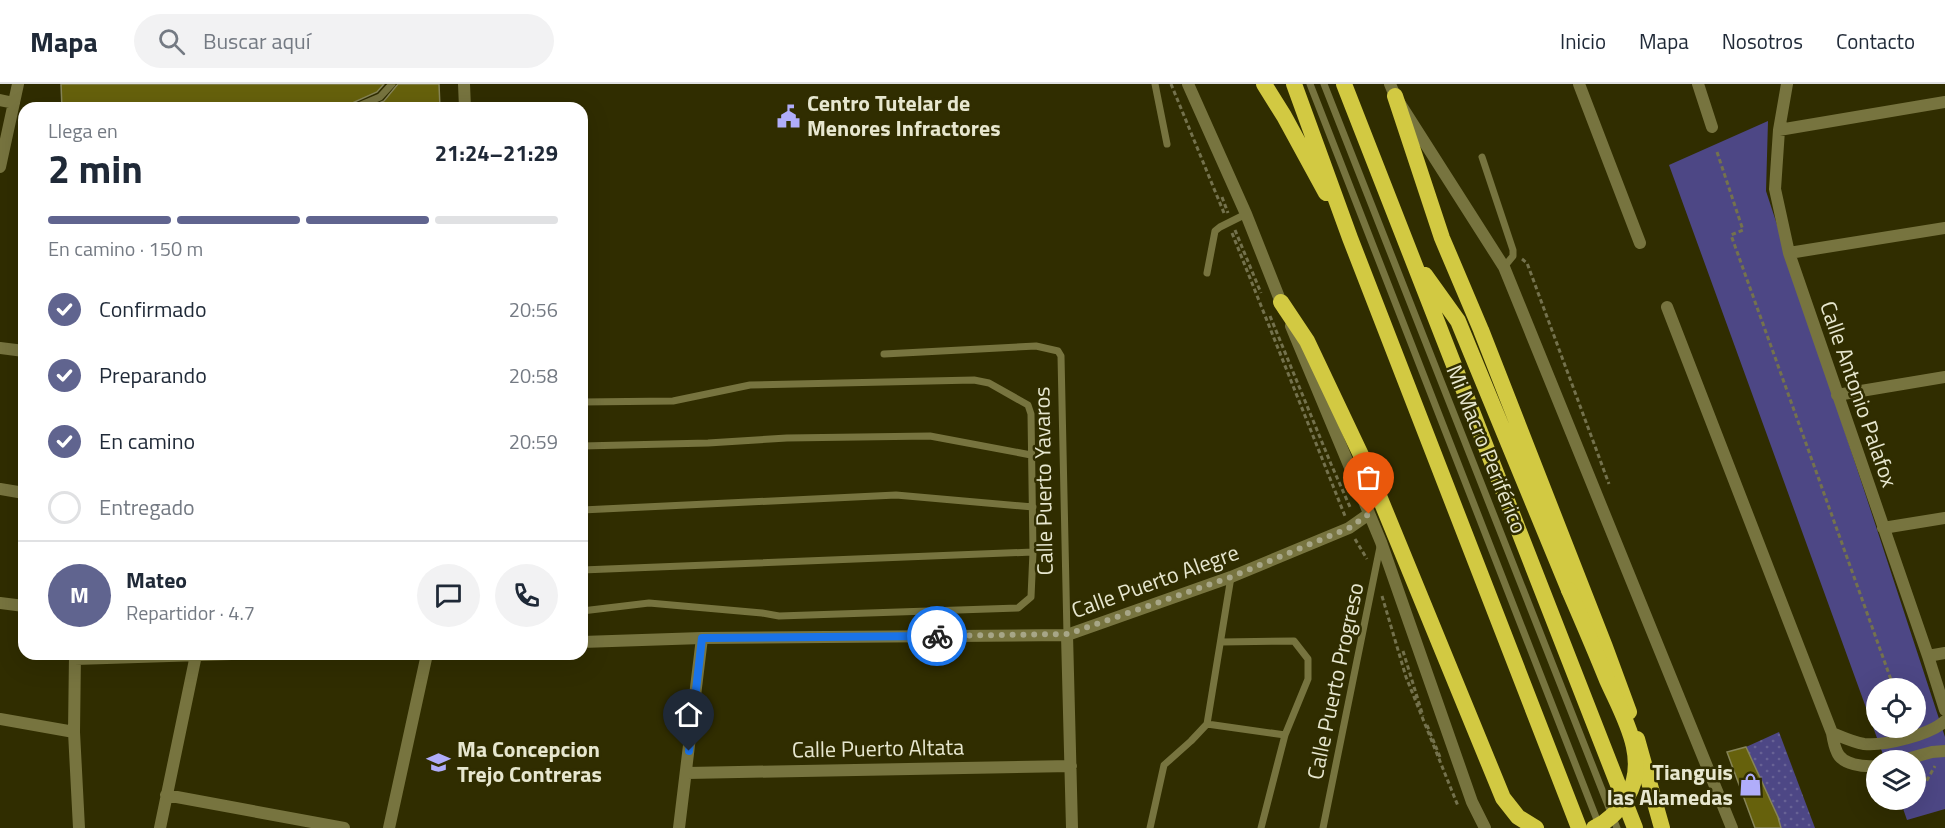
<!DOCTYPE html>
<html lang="es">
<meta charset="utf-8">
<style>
body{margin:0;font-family:"Titillium Web",sans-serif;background:#f2f2f3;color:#1f2937;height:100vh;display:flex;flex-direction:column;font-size:22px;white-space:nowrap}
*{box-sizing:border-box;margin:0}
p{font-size:20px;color:#747a83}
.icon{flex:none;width:33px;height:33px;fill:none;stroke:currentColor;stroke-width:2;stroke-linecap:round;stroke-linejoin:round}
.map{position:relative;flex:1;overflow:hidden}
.panel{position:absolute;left:18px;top:18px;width:570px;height:558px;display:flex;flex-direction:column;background:#fff;border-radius:18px;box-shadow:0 6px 24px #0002}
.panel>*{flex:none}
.fabs{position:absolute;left:1866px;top:594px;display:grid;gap:12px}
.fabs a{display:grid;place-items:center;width:60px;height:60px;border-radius:50%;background:#fff;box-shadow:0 6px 24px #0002;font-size:30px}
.pin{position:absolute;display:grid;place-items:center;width:51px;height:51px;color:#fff;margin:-62px -26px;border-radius:50% 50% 50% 0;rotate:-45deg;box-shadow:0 0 6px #0007}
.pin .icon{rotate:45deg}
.courier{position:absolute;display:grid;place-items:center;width:60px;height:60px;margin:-30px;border:4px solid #1a73e8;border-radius:50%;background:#fff;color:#222;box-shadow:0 2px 8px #0007}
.overview em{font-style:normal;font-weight:700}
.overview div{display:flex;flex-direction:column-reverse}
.overview{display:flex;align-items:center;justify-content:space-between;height:102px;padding:0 30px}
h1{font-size:39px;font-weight:700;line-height:45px}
.bar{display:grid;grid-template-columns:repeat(4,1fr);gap:9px 6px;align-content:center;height:72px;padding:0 30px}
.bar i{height:8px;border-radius:4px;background:#e0e1e3}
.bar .current{background:#60648f}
.bar p{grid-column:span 4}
.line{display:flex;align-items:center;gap:15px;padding:0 30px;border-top:2px solid #e0e1e3}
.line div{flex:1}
.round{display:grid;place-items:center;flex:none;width:63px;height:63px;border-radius:32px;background:#f2f2f3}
ol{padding:0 30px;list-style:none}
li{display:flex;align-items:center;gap:18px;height:66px}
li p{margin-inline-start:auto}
li .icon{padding:6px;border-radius:50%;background:#60648f;color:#fff;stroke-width:4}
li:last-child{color:#747a83}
li i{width:33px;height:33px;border:3px solid #e0e1e3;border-radius:50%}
header{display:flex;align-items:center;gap:36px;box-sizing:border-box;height:84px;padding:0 30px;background:#fff;border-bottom:2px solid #e0e1e3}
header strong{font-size:28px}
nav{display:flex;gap:33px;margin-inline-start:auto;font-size:21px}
.search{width:420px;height:54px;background:#f2f2f3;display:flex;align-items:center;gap:15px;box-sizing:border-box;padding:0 21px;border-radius:33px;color:#747a83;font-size:22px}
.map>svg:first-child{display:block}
.grass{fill:url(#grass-dots)}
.park{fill:#4d4785;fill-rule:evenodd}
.building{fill:#66610c;stroke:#868457;stroke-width:1.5}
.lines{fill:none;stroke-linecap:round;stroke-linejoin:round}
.path{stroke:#74724d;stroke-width:3;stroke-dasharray:4.5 3;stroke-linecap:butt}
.service{stroke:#77743f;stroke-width:7}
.minor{stroke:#77743f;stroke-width:12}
.tertiary{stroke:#77743f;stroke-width:12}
.trunk{stroke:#d2c942;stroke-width:16}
.trunk-bridge{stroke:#d2c942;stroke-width:16}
.done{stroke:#a7a687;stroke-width:6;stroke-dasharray:0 10.8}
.route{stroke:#1a73e8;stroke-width:8}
.labels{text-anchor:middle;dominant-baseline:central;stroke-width:5;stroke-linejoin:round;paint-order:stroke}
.poi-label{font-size:22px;font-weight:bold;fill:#e7e7cf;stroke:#302d00;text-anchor:start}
.street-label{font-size:22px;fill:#e7e7cf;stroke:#302d00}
</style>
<header>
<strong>Mapa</strong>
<div class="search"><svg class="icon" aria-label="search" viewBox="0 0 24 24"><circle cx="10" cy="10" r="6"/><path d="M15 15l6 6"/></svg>Buscar aquí</div>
<nav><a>Inicio</a><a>Mapa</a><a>Nosotros</a><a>Contacto</a></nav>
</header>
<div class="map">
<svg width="1945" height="744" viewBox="0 0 1945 744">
<defs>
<pattern id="grass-dots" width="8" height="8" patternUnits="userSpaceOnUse" patternTransform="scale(1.5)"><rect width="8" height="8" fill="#4d4785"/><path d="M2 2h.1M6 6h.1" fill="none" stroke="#676295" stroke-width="1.8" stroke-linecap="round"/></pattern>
</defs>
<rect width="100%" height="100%" fill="#302d00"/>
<path class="grass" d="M1779,648L1815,744H1781L1746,663Z"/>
<path class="park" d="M1768,37L1766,107L1945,653V725L1907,736L1900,716H1916V676H1885L1669,81ZM1876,604H1916V644H1876Z"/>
<path class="building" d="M61,0H384L377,8L352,19L348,24H62Z
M398,0H439L440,24H368L384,17Z
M1746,663L1778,733L1781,744H1755L1727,668Z"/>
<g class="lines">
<path class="path" d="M1171,0L1224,129
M1717,68L1743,146L1731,151L1894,604
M1222,113L1228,129
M1235,146L1261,209
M1232,149L1345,432
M1522,175L1527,179L1609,400
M1270,232L1331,380L1350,423
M1355,455L1367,475
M1382,512L1406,593L1458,722
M1403,567L1423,632
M1427,641L1440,673
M1922,685L1926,698L1935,682"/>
<path class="service" d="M1155,0L1167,60
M1310,0L1599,741
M1324,0L1617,744
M354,24L380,13L392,0
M1482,73L1513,166V172L1504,183
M1207,189L1215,147L1220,143L1246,130
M884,270L1036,262L1058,267L1061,272L1067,551
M582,318L673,317L750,301L974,296L989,299L1028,321L1031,330L1033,468L1031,513L1018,524L779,532L762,529L649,519L582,527
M582,362L708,359L787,354L930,352L1031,371
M582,426L896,411L1033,423
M582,486L1033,468
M1221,558L1294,557L1308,575V595L1285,651
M1207,640L1285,651L1261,744
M1150,744L1164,681L1191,657L1207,640L1231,493
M1323,744L1380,463"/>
<path class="minor" d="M1188,0L1246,130L1284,226
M1390,0L1395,12L1504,183L1732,744
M1579,0L1640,159
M1698,0L1712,43
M1787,0L1779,46L1775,105L1789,169L1928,572L1945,626
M0,16L14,19
M1779,46L1945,18
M0,83L18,0
M1789,169L1945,144
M1667,223L1832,649C1833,655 1834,662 1837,668C1842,681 1864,683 1876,682
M1291,242L1381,458L1472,718L1485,744
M1837,311L1945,293
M0,405L24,409
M1883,444L1945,434
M0,519L24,522
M1067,551L1072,744
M582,558L702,554L1067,551L1231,493L1349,444L1369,430
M75,570L74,648L79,744
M1928,572L1945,569
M75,575L232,570
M0,635L74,648
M1832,649C1842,653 1852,658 1864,660C1884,662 1930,651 1945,637
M1903,676L1932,668L1945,667
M687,689L1071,682
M166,711L344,744
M160,744L196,571
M389,744L427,570
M679,744L702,554"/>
<path class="tertiary" d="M464,0L465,24
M0,264L24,267"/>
<path class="trunk" d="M1264,0L1284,32L1326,109
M1294,0L1350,154L1579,744
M1344,0L1635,744
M1395,12L1442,154L1481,246L1605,563L1629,628
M1425,191L1458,237L1569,506
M1281,218L1307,257L1370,390L1503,714L1518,733L1536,744
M1637,655L1662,744"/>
<path class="trunk-bridge" d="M1569,506C1582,536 1595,566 1607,596C1623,632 1650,675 1627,713C1619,727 1609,737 1594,744"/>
</g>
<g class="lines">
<path class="done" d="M937,552L1068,550L1231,493L1349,444L1369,430"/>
<path class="route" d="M689,667L702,554L937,552"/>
</g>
<defs>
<symbol id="civic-bare" viewBox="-9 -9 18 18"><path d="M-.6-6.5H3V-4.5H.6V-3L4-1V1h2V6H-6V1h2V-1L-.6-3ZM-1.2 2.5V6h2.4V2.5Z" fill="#b0adfa" stroke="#302d00" stroke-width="2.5" paint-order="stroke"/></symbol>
<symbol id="school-bare" viewBox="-9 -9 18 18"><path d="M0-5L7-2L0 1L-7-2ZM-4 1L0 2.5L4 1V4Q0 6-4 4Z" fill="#b0adfa" stroke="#302d00" stroke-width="2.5" paint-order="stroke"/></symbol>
<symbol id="shop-bare" viewBox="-9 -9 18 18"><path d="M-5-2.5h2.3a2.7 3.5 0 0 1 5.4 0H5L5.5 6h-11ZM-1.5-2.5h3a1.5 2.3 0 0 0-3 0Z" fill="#b0adfa" stroke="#302d00" stroke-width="2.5" paint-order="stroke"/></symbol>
</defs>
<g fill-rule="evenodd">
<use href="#civic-bare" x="772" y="16" width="33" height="33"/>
<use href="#school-bare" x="422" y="662" width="33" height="33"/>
<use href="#shop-bare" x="1734" y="684" width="33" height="33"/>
</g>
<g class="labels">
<g class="poi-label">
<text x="807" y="19">Centro Tutelar de<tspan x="807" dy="25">Menores Infractores</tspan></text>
<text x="457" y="665">Ma Concepcion<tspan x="457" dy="25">Trejo Contreras</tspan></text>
<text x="1733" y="688" text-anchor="end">Tianguis<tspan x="1733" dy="25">las Alamedas</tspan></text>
</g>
<g class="street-label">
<text transform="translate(1859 310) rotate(71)">Calle Antonio Palafox</text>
<text transform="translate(1487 365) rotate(68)">Mi Macro Periférico</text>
<text transform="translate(1043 397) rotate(-91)">Calle Puerto Yavaros</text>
<text transform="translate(1155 497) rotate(-20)">Calle Puerto Alegre</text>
<text transform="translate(1335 597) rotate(-78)">Calle Puerto Progreso</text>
<text transform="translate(878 664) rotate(-1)">Calle Puerto Altata</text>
</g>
</g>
</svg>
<div class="fabs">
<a><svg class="icon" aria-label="locate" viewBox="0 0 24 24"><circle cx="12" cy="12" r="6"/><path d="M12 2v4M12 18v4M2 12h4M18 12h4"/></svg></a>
<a><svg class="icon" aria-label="layers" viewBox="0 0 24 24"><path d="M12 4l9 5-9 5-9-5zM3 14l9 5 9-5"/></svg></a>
</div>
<div class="pin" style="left:1369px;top:430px;background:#ea580c"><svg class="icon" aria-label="bag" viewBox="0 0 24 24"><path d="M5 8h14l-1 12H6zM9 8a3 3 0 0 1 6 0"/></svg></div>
<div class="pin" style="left:689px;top:667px;background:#1f2937"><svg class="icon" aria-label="home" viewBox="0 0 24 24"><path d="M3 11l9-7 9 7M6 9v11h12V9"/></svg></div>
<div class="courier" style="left:937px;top:552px"><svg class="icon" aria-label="bike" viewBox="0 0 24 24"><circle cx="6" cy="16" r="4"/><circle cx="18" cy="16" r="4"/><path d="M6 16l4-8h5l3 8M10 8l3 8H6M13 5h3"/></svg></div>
<section class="panel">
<div class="overview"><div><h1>2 min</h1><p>Llega en</p></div><em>21:24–21:29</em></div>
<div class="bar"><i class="current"></i><i class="current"></i><i class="current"></i><i></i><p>En camino · 150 m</p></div>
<ol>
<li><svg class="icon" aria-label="check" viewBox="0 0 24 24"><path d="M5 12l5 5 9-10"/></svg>Confirmado<p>20:56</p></li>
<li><svg class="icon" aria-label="check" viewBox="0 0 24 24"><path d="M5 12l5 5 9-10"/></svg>Preparando<p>20:58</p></li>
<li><svg class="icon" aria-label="check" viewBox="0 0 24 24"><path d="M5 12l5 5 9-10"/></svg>En camino<p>20:59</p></li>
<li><i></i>Entregado</li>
</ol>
<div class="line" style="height:108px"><b class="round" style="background:#60648f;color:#fff">M</b><div><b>Mateo</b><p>Repartidor · 4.7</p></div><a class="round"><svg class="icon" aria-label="chat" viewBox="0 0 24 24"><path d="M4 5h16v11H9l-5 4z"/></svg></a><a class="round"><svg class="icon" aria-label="phone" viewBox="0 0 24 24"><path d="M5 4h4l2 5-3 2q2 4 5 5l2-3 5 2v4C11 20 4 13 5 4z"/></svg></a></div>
</section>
</div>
